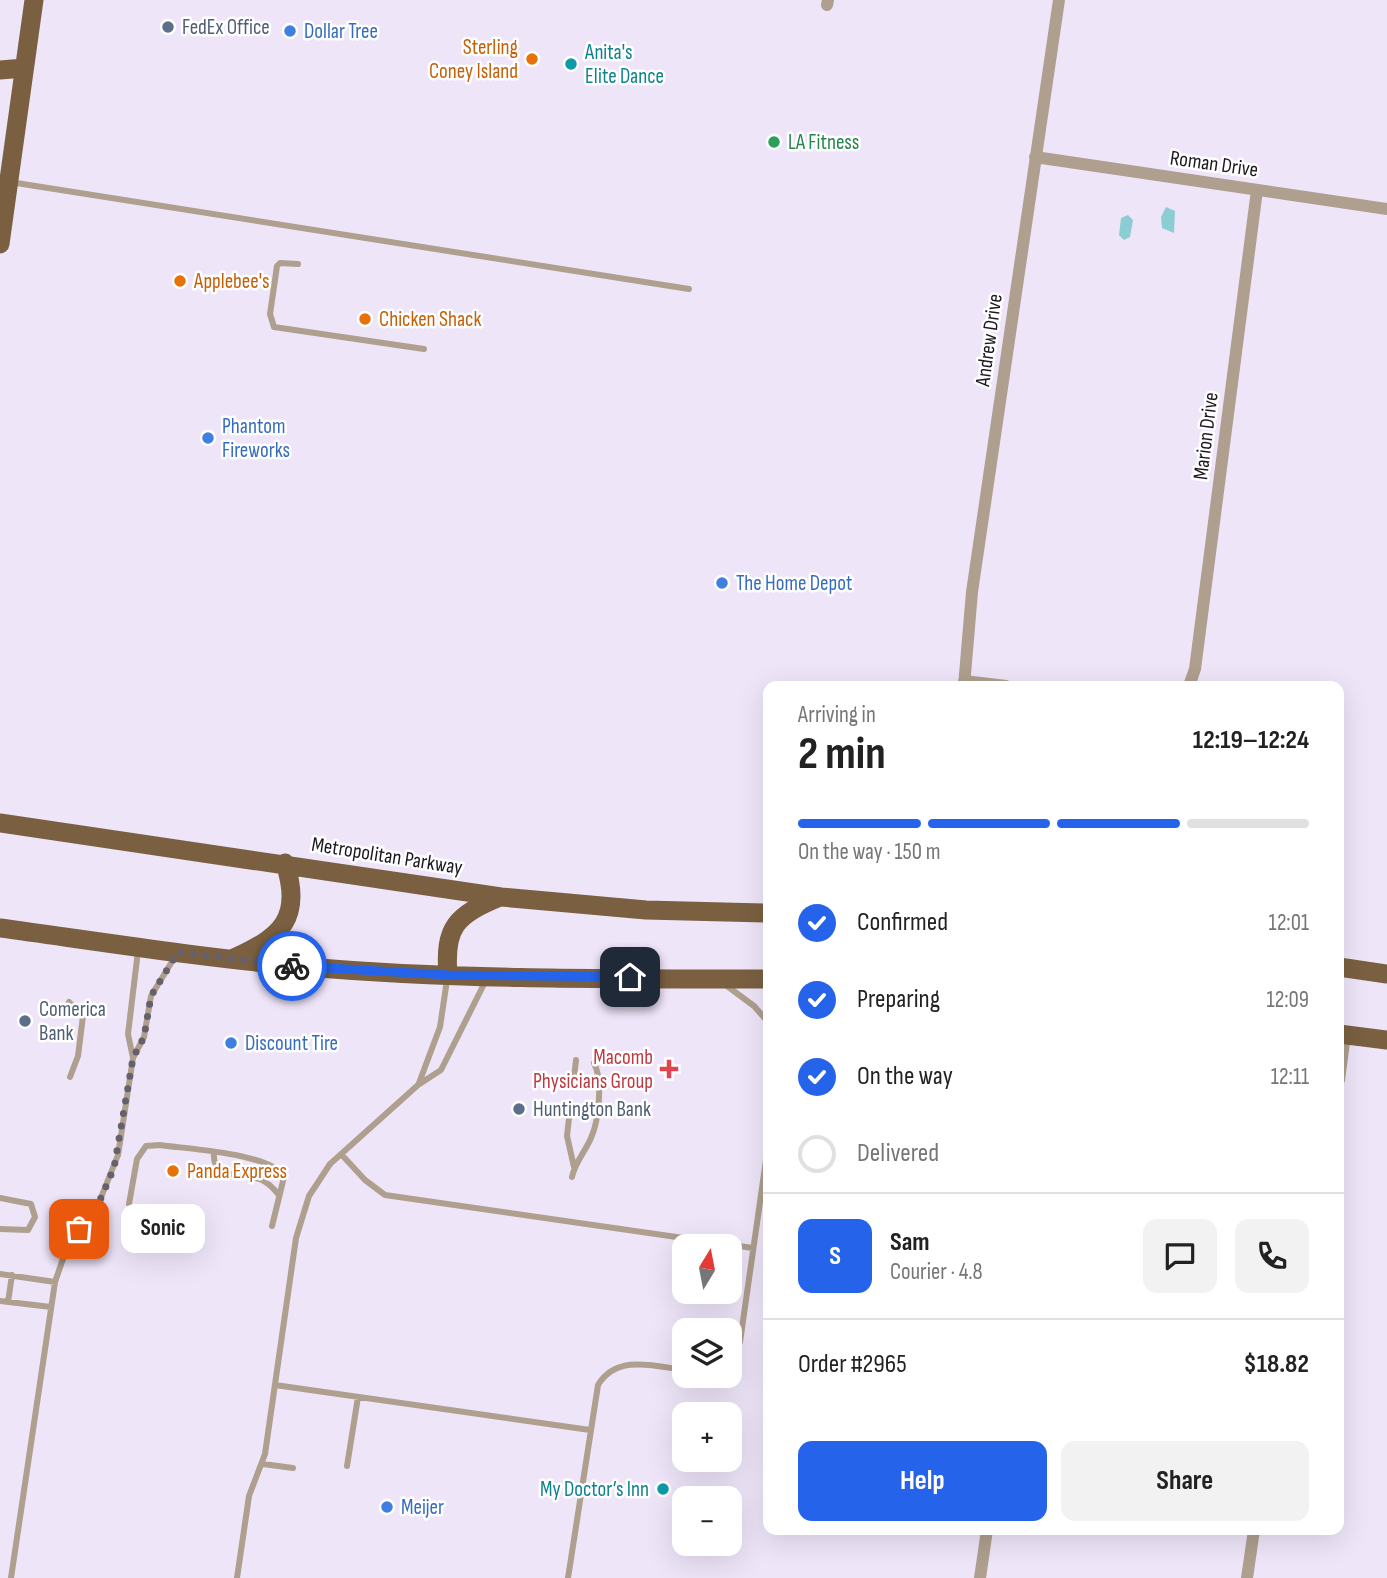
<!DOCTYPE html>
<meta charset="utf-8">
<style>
body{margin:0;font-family:"Sofia Sans Condensed",sans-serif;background:#f2f2f2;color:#222;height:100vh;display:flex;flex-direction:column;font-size:26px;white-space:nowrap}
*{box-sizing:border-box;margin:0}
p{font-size:23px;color:#767676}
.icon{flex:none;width:38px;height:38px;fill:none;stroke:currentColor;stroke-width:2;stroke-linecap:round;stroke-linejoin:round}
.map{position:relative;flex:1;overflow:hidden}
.sheet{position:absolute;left:763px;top:681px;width:581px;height:854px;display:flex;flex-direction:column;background:#fff;border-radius:14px;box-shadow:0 7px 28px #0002}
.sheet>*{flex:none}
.needle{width:46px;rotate:10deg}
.tools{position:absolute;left:672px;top:1234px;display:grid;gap:14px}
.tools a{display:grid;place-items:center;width:70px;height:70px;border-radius:14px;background:#fff;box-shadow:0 7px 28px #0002;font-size:35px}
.pin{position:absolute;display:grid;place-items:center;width:60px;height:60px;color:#fff;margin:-30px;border-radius:14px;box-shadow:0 4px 10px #0006}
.courier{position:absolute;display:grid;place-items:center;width:70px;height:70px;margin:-35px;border:5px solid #2563eb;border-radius:50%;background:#fff;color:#222;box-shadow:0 2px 9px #0007}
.bubble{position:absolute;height:49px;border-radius:14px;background:#fff;box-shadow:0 7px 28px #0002;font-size:23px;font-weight:700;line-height:49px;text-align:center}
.overview em{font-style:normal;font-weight:700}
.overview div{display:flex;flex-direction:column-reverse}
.overview{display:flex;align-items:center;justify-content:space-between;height:119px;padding:0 35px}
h1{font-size:46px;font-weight:700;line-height:52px}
.bar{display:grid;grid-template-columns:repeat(4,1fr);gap:10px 7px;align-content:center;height:84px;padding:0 35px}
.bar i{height:9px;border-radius:5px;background:#e0e0e0}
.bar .selected{background:#2563eb}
.bar p{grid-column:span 4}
.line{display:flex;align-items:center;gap:18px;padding:0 35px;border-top:2px solid #e0e0e0}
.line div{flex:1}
.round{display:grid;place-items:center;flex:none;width:74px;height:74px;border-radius:14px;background:#f2f2f2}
ol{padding:0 35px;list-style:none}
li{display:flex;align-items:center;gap:21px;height:77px}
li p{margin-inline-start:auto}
li .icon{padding:7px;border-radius:50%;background:#2563eb;color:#fff;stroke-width:4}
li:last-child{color:#767676}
li i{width:38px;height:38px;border:4px solid #e0e0e0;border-radius:50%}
.primary-button{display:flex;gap:14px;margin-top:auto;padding:14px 35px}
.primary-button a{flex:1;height:80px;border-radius:14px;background:#2563eb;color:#fff;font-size:28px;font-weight:700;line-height:80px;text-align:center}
.primary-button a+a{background:#f2f2f2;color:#222}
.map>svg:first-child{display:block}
.water{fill:#8ccdd4}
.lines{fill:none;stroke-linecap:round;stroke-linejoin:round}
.service{stroke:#ae9f8e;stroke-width:6}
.minor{stroke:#ae9f8e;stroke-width:12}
.primary{stroke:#7a6041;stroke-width:19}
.done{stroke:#66606b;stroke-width:7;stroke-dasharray:0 12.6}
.route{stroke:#2563eb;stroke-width:9}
.service-dot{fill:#5c6f8a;stroke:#fff;stroke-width:2.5}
.shop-dot{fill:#3f7fe0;stroke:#fff;stroke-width:2.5}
.food-dot{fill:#e8710a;stroke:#fff;stroke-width:2.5}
.culture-dot{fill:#0f9aa8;stroke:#fff;stroke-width:2.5}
.leisure-dot{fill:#2e9e5b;stroke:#fff;stroke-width:2.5}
.health-dot{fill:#e0444e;stroke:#fff;stroke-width:2.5}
.labels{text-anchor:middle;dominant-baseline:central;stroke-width:5;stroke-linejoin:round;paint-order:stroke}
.service-label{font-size:21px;fill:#4e5e75;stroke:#fff;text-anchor:start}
.shop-label{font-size:21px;fill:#366cbe;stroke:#fff;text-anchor:start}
.food-label{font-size:21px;fill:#c56008;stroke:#fff;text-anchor:start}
.culture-label{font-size:21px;fill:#0d838f;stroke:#fff;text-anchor:start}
.leisure-label{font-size:21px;fill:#27864d;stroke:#fff;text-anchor:start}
.street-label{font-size:21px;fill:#1c181f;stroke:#fff}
.health-label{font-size:21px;fill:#be3a42;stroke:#fff;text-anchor:end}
</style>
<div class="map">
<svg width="1387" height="1578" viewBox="0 0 1387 1578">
<rect width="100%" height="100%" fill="#eee5f9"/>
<path class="water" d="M1166,207L1175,211L1174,233L1162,228L1161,217Z
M1128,215L1133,220L1130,237L1124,240L1119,235L1121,218Z"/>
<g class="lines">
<path class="service" d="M10,182L689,289
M298,264L280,263L277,266L270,314L274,327L424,349
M727,986L754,1006L768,1022
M69,1002L83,1016L78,1056L70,1077
M133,1058L144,1037L151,996L176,955
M419,1083L440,1027L447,980
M573,1087L576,1060
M570,1109L567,1136L574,1167
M214,1153C211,1180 247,1173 262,1180C269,1183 274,1189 279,1195
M341,1154L365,1180L385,1195L753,1248
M572,1177C575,1162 585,1152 591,1138C599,1120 603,1080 594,1063
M0,1198L31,1204L35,1217L28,1230L0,1229
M129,1204L137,1159L146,1146L160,1145C186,1149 272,1153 284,1177L272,1226
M0,1274L55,1282
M0,1301L51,1307
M8,1302L12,1275
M730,1363L740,1342L768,1146
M275,1385L590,1430
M263,1464L293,1468
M347,1466L358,1397
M11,1578L55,1282L65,1253L100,1200L118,1155L133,1058L128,1034L138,951
M237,1578L249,1496L265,1454L296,1238L309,1196L330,1164L418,1085L441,1070L485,982
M568,1578L598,1385C617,1354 654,1366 684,1370"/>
<path class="minor" d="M827,5L828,0
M1035,157L1387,209
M964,681L1006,686
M964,686L972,592L1059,0
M1189,686L1195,669L1257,190
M1339,1080L1345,1035
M980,1578L987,1530
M1247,1578L1254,1530"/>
<path class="primary" d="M0,70L24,68
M0,244L34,0
M0,823L501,897L646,910L768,913
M0,928C102,942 204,958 306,967C459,980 615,979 768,979
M232,959C281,937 303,919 285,863
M1339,967L1387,974
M448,975C444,927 456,915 500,897
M1339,1034L1387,1040"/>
</g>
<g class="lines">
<path class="done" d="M79,1229L100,1200L114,1168L133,1058L144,1037L151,996L178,952L292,966"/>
<path class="route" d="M292,966L448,975L630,977"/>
</g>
<g class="service-dot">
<circle cx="168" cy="27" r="7"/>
<circle cx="25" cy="1021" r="7"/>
<circle cx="519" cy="1109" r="7"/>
</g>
<g class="shop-dot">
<circle cx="290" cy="31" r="7"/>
<circle cx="208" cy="438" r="7"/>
<circle cx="722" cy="583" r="7"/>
<circle cx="231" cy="1043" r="7"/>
<circle cx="387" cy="1507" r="7"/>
</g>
<g class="food-dot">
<circle cx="532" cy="59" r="7"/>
<circle cx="180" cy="281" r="7"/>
<circle cx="365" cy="319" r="7"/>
<circle cx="173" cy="1171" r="7"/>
</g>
<g class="culture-dot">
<circle cx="571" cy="64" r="7"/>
<circle cx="663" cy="1489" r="7"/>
</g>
<circle class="leisure-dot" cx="774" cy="142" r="7"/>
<path class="health-dot" d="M665.5 1058.5h7v7h7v7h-7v7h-7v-7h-7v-7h7z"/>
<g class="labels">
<g class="service-label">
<text x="182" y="27">FedEx Office</text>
<text x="39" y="1009">Comerica<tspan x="39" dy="24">Bank</tspan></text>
<text x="533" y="1109">Huntington Bank</text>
</g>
<g class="shop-label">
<text x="304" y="31">Dollar Tree</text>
<text x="222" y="426">Phantom<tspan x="222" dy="24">Fireworks</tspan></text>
<text x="736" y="583">The Home Depot</text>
<text x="245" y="1043">Discount Tire</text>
<text x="401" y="1507">Meijer</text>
</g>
<g class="food-label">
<text x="518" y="47" text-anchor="end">Sterling<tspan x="518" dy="24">Coney Island</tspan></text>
<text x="194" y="281">Applebee's</text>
<text x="379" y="319">Chicken Shack</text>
<text x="187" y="1171">Panda Express</text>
</g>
<g class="culture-label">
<text x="585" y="52">Anita's<tspan x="585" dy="24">Elite Dance</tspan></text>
<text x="649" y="1489" text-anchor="end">My Doctor’s Inn</text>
</g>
<g class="leisure-label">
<text x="788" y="142">LA Fitness</text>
</g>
<g class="street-label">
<text transform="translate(1214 164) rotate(8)">Roman Drive</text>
<text transform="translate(989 340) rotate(-82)">Andrew Drive</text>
<text transform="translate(1206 436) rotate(-83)">Marion Drive</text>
<text transform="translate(387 856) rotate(9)">Metropolitan Parkway</text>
</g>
<g class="health-label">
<text x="653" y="1057">Macomb<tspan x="653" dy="24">Physicians Group</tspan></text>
</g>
</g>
</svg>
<div class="tools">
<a><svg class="needle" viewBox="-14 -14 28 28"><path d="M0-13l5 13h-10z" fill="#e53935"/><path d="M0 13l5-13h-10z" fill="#767676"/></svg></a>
<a><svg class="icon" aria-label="layers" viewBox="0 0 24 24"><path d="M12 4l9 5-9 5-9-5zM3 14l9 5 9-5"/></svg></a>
<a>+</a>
<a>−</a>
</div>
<div class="pin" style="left:79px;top:1229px;background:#ea580c"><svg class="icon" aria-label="bag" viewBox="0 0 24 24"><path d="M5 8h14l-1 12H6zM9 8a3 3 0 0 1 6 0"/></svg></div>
<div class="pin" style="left:630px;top:977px;background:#1f2937"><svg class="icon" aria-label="home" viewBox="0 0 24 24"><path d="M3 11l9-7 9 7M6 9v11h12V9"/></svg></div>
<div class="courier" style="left:292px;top:966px"><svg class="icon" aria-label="bike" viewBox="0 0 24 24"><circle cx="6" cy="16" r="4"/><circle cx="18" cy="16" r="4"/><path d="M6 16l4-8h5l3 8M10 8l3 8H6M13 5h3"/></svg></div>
<div class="bubble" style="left:121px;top:1204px;width:84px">Sonic</div>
<section class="sheet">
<div class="overview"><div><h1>2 min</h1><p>Arriving in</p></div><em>12:19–12:24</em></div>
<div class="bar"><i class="selected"></i><i class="selected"></i><i class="selected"></i><i></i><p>On the way · 150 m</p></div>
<ol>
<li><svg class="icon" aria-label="check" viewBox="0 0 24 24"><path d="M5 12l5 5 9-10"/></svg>Confirmed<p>12:01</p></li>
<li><svg class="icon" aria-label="check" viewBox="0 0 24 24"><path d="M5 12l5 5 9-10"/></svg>Preparing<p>12:09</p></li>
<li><svg class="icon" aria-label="check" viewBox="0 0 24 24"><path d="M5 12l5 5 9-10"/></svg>On the way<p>12:11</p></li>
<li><i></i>Delivered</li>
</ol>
<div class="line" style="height:126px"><b class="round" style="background:#2563eb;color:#fff">S</b><div><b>Sam</b><p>Courier · 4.8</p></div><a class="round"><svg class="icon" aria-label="chat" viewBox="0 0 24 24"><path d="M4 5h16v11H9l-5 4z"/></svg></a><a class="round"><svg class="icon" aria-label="phone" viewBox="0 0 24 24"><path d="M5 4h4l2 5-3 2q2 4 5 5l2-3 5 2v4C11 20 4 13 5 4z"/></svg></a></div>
<div class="line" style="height:91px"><div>Order #2965</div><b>$18.82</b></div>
<div class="primary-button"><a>Help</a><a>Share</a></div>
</section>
</div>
